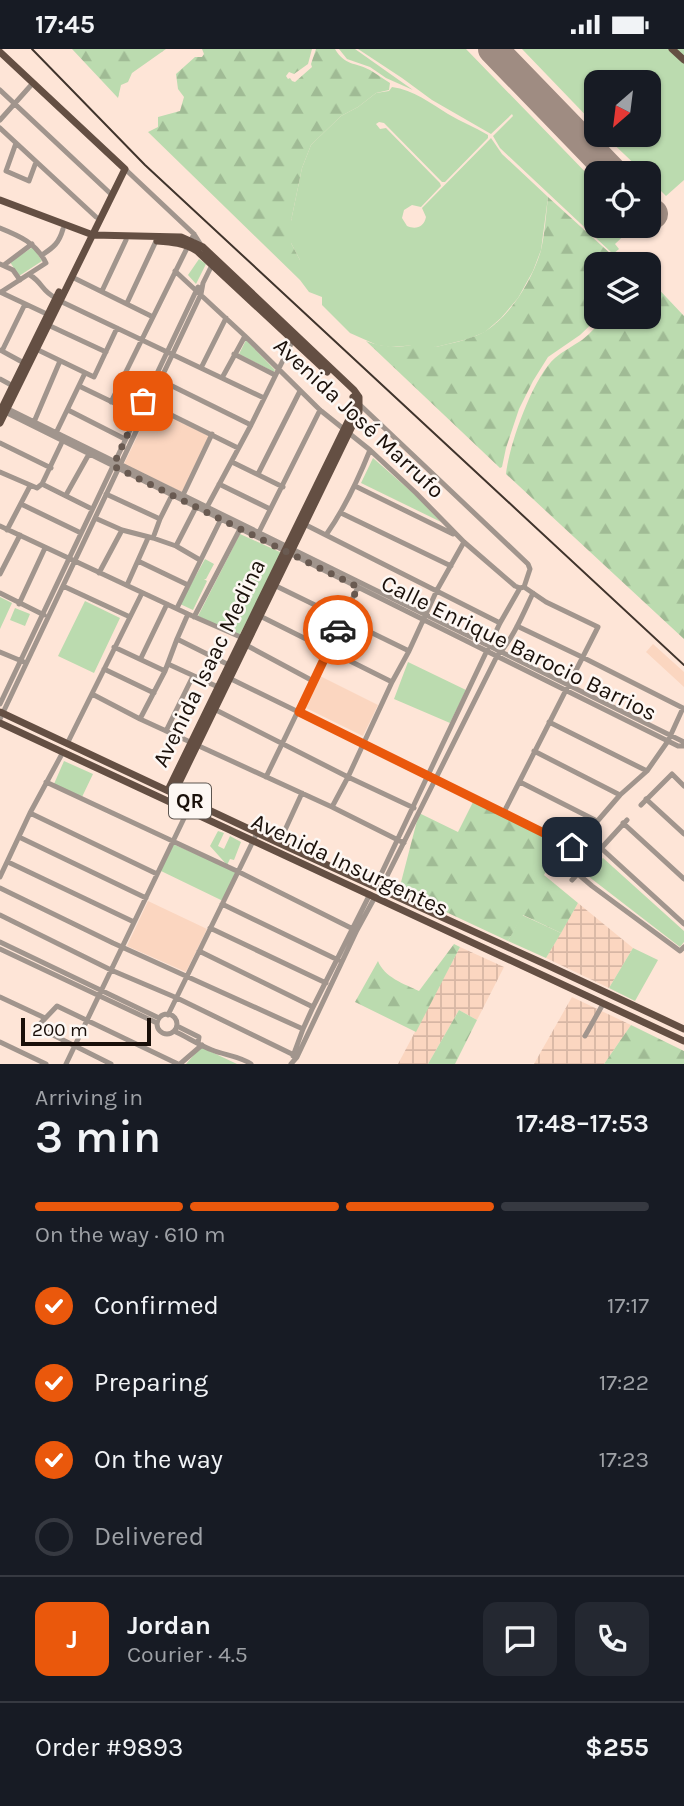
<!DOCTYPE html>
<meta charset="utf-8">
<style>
body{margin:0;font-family:Karla,sans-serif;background:#242831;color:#f1f3f6;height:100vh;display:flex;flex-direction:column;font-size:26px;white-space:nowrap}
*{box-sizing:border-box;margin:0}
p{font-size:23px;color:#9ea1a6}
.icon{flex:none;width:38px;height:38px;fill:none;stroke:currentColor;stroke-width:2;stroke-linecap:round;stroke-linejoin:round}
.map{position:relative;height:1015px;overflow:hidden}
.drawer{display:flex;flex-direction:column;background:#171b24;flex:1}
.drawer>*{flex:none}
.needle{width:46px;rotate:208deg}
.tools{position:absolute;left:584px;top:21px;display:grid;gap:14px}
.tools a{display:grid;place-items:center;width:77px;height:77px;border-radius:14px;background:#171b24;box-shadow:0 2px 5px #0004;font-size:35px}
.scale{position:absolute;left:21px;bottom:18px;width:130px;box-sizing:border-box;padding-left:7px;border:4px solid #190f09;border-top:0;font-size:19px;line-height:24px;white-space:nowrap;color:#190f09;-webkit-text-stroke:5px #fdf7f3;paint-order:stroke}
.pin{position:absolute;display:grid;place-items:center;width:60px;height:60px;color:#fff;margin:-30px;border-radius:14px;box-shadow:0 4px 10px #0006}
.courier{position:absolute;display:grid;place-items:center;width:70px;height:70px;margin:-35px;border:5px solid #ea580c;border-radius:50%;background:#fff;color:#222;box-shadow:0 2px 9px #0007}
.headline em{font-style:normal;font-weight:600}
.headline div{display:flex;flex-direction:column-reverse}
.headline{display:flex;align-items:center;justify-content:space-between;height:119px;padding:0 35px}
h1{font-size:46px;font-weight:600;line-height:52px}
.bar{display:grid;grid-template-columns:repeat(4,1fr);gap:10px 7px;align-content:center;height:84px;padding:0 35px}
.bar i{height:9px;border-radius:5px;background:#363941}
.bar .selected{background:#ea580c}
.bar p{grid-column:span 4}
.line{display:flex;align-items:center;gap:18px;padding:0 35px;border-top:2px solid #363941}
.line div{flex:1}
.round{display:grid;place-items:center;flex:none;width:74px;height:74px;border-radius:14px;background:#242831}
ol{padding:0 35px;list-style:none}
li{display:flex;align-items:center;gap:21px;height:77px}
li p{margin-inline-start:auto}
li .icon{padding:7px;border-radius:50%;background:#ea580c;color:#fff;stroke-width:4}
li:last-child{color:#9ea1a6}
li i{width:38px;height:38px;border:4px solid #363941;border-radius:50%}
.status{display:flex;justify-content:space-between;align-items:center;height:49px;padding:0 35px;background:#171b24;direction:ltr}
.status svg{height:19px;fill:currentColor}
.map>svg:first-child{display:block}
.built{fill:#fbd6c0}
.industrial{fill:url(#industrial-grid)}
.green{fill:#bbdbaf}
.forest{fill:url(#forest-firs)}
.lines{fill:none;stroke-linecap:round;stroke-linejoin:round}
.runway{stroke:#9f8c82;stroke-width:30}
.minor{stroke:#a1958d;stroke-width:5}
.major{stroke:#644f43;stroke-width:7}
.rail{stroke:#40342c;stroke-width:2}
.done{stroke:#695a51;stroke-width:7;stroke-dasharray:0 12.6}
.route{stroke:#ea580c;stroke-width:9}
.labels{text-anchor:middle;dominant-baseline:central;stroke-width:5;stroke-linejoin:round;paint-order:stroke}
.shield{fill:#fdf7f3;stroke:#5d554f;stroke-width:2}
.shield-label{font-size:21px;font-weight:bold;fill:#190f09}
.street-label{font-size:23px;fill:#190f09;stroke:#fdf7f3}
</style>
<div class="status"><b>17:45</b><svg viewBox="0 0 49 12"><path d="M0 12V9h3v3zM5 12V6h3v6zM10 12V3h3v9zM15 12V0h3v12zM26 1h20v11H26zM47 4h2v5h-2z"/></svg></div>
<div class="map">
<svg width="684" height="1015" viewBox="0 0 684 1015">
<defs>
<pattern id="industrial-grid" width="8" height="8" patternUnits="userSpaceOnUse" patternTransform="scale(1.75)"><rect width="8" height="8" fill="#fbd6c0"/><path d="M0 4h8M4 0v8" fill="none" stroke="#d7b6a4"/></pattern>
<pattern id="forest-firs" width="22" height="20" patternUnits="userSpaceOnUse" patternTransform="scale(1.75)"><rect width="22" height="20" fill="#bbdbaf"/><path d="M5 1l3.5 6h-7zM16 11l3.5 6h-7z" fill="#a0bb95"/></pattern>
</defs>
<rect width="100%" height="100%" fill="#fee5d7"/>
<path class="built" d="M151,359L209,387L182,443L124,415Z
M653,595L684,623V638L646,603Z
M320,627L378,656L363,687L304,658Z
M148,852L207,880L186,923L127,897Z"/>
<path class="industrial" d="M578,854L633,899L609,939L546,909Z
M460,898L504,918L477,971L459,961L428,1015H398Z
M572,948L631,976L604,1015H534Z"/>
<path class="green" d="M339,0H355L413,41L386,29L370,18L347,10Z
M358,0H466L594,132L592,134L597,139V177H634L615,195L619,200L613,205L500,99L493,87L513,67L512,65L491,85L432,51L402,29Z
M522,0H684V131L666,147L649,130V124H644L604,86H649V33H597V78Z
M392,38C414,41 430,54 448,65C461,73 475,78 488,86V89L445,133H442L384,74L379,73L376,75L380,80L386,79L440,134L441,137L421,158L412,156L404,161L402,169L407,177C416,181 424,178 426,168L422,159L491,89L502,105L548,148L541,201L533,222L518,249L501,269L485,283L468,290L436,298L417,296L390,298L377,296L350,284L322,256V248L309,243L300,231V211L291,194V172L302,119L311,96L341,67L358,58L376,44L389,42Z
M33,198L42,212L19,227L10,213Z
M199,210L206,215L196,235L188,226Z
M246,291L275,321L274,323L239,305Z
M373,409L414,445L441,473L361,434Z
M240,485L282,504L239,587L198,567Z
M205,510L214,515L206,530H204L207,532L193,561L180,555Z
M0,548L12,554L0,580Z
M85,552L120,569L94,624L58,607Z
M15,559L30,565L25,577L10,571Z
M408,613L466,641L450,674L394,650Z
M64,712L93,725L82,748L54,735Z
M218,782L224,784L218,797L224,800L230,787L241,793L234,811L230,810L227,816L210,797Z
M173,795L237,823L223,852L161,822Z
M603,809L684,882V893L680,898L584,824Z
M522,866L561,884L546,909L508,892Z
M633,899L658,911L635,952L609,939Z
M201,998L237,1015H186Z"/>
<path class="forest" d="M72,0H166L132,24L128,33L121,36L118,49Z
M202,0H312L308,15L294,25L289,23L286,27L288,30L290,29L292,32L295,33L312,18L311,15L316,0H335C345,17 355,13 370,21C377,25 383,30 390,34L389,41L376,44L358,58L341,67L311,96L302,119L291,172V194L300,211V231L148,83L158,78V68L180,62L184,48L178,40L176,25L195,8H202L204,5Z
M548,148L612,206L629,215L632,214L634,215H597V268H599L580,286L548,308L533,332L519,360L506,399L502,418L500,419L366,292C384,299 406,300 424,292L436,298C452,294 468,291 482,284C509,270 533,230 541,201C545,184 546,165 548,148Z
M650,231L684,267V590L506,425C509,396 533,328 555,309C563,302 573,297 582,291C591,284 598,275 606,268H649Z
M473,753L560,796L544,826L578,854L561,884L523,866L508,892L399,841L419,764L458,783Z
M454,895L460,898L416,983L355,953L378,912C384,928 404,935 419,942Z
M459,961L477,971L455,1015H428Z
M631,976L684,1002V1015H604Z"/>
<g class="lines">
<path class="runway" d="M493,0L613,124
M649,162L653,165"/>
<path class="minor" d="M0,41L112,146
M0,71L33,34
M0,79L96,168
M16,94L6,122L29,132L36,113
M125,120L194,185L201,196
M0,179C20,187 36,194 46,214L1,243
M42,206C54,198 59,194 63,180
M0,215L13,221L20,231
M4,216L32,195
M175,222L245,287L320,361L370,401L416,444L464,493L515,537L520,539L524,538L546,553L598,578L504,763
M30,226C43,234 42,243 56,249
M72,228L151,267
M102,242L126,191
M0,243L51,267
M60,252L264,349
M127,254L157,190
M48,276L106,303
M36,300L94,328L117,279
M0,301L24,314
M2,302L25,255
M234,305L275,326
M201,319L226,269
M222,329L245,287
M0,330L13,337
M160,331L251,376
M79,337L137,365
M111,353L194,185
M147,354L238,399
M358,354L528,515L530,520L524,538
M6,359L684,693
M68,361L125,390
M3,362L678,697H684
M34,373L60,312
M56,384L85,324
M0,394L51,419
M232,413L283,438
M0,423L37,439L42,435L63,391
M258,425L300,342
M42,435L92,460
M219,435L270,460
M355,437L453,485
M106,445L160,470
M66,446L89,405
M183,446L212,385
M21,455L81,484
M207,458L251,376L294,289
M341,464L451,517
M95,469L122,481L153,489L176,497L200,511
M302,474L500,574
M0,477L188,565L245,590
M7,481L30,437
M259,483L320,361
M326,486C345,459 358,431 370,401
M153,489L160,470L172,446
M176,497L196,458
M138,512L188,536
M99,524L122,481
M0,525L20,486
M127,536L148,489
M274,536L409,602
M63,537L130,568
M0,544L44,566
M19,555L45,499
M177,559L222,468
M260,567L392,633
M194,568L240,480
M177,590L229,616
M246,596L313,632
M114,598L165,622
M0,603L24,613
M141,609L167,555
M168,615L218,638
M104,620L154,644
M229,629L575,798L620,746L647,722L668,692L683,659L582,608L517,577
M92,645L140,670L332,758L404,794
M0,655L198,238
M214,660L348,728L414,759
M0,670L201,245L203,234L213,214
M140,670L165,622L177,590L188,565
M549,673L647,722
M166,682L193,627
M67,695L142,544
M534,702L620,746
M266,728L358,538
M46,733L239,823L353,880
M520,733L597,772
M646,750L684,785
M641,756L672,725L684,737
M332,758L348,728L392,633L409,602L437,541L464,493
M30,764L157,825
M623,774L684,830
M19,788L146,849
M279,794L302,744
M602,800L684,875
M8,813L134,873
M578,825L592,837L680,902L684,898
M0,828L30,764L63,703
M572,831L627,771
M375,838L500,574L520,539
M0,839L113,894L303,980
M380,841L497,607C513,590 523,565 533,544
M222,855L338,911
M0,866L111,921L177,949L294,1006
M210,879L326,934
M0,893L159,969
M0,900L157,974
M199,902L313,958
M0,948L45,969
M157 975a10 10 0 1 1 20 0a10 10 0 1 1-20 0Z
M168,966L257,784
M177,977L199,988L198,994
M174,982C187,988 199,996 212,1001C224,1006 240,1007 251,1015
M585,987L603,955
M0,993L46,1015
M293,1007L303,980L313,958L370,845
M66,1015L188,761
M111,1015L37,978L57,957L178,1015
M180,1015L202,996
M291,1015L297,1008L357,881L375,848"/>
<path class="major" d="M672,0L684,11
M0,3L125,120L0,374
M0,151L93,186L181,188L203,198L354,341L359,348V363L174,744
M157,192C172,193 184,194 197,202L327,323
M0,363L59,243
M0,663L279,794L547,916L684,980
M0,674L684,992
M168,741L354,360L356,352L353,348"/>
<path class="rail" d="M32,0L145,116L684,616"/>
</g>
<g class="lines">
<path class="done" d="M143,352L113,417L358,538L338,581"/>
<path class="route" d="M338,581L299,663L572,798"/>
</g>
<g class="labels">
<rect class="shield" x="169" y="734.5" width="42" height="35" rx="5"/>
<g class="shield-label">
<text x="190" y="752">QR</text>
</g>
<g class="street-label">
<text transform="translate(359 369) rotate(43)">Avenida José Marrufo</text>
<text transform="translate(519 599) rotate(26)">Calle Enrique Barocio Barrios</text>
<text transform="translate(209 614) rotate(-64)">Avenida Isaac Medina</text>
<text transform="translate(350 816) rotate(25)">Avenida Insurgentes</text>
</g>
</g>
</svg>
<div class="tools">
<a><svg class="needle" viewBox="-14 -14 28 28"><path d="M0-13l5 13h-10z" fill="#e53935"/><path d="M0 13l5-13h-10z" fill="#9ea1a6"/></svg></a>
<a><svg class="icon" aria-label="locate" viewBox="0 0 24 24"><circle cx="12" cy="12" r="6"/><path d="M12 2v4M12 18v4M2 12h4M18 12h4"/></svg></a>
<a><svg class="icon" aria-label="layers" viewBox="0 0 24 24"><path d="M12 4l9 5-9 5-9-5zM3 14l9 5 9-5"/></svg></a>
</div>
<div class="scale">200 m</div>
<div class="pin" style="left:143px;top:352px;background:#ea580c"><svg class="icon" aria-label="bag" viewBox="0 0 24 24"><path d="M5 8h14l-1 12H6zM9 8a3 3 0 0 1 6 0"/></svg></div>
<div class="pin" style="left:572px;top:798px;background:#1f2937"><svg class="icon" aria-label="home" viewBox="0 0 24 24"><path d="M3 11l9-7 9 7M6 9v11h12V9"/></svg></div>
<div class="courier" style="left:338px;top:581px"><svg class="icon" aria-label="car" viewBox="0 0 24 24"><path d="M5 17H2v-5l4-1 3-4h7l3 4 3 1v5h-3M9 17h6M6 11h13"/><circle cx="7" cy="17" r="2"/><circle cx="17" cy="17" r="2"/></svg></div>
</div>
<section class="drawer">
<div class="headline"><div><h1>3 min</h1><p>Arriving in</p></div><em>17:48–17:53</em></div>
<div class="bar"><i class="selected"></i><i class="selected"></i><i class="selected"></i><i></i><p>On the way · 610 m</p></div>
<ol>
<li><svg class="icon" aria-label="check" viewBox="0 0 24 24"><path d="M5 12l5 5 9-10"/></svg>Confirmed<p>17:17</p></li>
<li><svg class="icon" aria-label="check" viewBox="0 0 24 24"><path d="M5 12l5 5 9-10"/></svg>Preparing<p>17:22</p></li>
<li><svg class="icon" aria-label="check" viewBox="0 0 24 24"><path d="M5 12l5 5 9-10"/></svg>On the way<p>17:23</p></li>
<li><i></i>Delivered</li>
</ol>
<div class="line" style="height:126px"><b class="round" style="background:#ea580c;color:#fff">J</b><div><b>Jordan</b><p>Courier · 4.5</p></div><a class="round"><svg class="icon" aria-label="chat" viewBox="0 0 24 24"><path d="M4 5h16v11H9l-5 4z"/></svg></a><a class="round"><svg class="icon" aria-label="phone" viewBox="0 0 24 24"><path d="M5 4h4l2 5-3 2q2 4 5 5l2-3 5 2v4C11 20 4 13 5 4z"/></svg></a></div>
<div class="line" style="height:91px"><div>Order #9893</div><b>$255</b></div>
</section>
